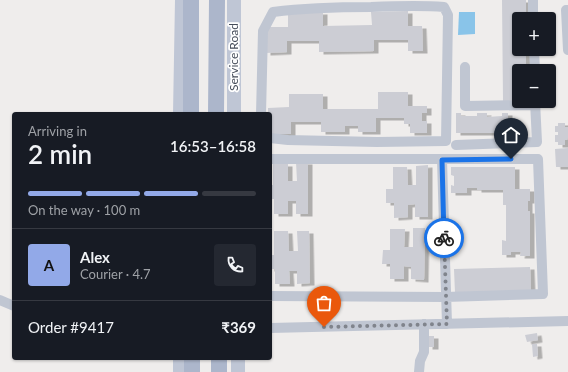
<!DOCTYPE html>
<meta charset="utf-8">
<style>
body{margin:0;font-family:Lato,sans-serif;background:#242831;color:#f1f3f6;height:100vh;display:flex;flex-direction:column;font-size:15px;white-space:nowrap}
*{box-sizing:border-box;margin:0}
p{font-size:13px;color:#9ea1a6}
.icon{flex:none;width:22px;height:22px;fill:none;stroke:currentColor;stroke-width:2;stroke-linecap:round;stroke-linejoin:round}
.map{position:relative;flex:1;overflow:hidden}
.panel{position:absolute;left:12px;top:112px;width:260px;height:248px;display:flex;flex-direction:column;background:#171b24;border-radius:4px;box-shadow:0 1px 3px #0004}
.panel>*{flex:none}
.tools{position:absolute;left:512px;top:12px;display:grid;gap:8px}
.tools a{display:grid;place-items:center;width:44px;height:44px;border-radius:4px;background:#171b24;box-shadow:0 1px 3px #0004;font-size:20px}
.pin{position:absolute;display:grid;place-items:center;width:34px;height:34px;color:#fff;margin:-41px -17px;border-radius:50% 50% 50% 0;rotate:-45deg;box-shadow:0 0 4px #0007}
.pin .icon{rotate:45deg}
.courier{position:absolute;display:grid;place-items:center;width:40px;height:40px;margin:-20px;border:3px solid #1a73e8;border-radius:50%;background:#fff;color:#222;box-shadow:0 1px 5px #0007}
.overview em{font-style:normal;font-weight:600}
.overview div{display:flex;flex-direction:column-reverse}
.overview{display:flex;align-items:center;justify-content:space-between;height:68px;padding:0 16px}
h1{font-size:26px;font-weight:600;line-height:30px}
.bar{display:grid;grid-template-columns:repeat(4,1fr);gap:6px 4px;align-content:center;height:48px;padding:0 16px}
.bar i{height:5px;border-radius:3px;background:#363941}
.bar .active{background:#92a9e8}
.bar p{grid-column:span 4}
.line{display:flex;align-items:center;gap:10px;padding:0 16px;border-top:1px solid #363941}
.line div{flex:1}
.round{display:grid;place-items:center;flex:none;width:42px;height:42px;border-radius:4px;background:#242831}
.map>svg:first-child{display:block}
.water{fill:#89c4e9}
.building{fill:#cccdd4;filter:url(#shadow)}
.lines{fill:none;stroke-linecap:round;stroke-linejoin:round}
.street{stroke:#c0c6d2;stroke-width:10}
.secondary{stroke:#bfc6d5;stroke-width:14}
.primary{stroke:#acb6cb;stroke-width:16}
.done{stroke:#80848c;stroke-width:4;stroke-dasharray:0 7.2}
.route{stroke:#1a73e8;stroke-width:5}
.labels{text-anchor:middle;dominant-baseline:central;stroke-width:3.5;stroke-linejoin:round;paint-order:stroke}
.street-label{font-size:12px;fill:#454c59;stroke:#fff}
</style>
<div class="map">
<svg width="568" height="372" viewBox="0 0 568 372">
<defs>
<filter id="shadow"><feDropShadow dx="4.5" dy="2.5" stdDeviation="0" flood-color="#0004"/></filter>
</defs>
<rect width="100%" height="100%" fill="#efedec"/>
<path class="water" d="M459,12H475V34L458,35Z"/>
<path class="building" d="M502,0H526V19H519V49H526V71H519V101H503Z
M408,11V26H422L423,51H408V40H374V51L319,52V41H287V52L266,53V27H288V13L323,12V26L372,25L371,12Z
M378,92H408V106H427V113H422V121H427V133H410V124H404V118H376V132H358V126H345V132H321V122H291V134H270V114H268V108L289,107V94H323V109H378Z
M456,113H461V116H477V113H487V117L502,116V113H508V121H506V126H508V136H502V133H456Z
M558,123H565V127H568V137L567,140H565V145H558V142H555V135H558V132H555V126H558Z
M568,148V167H556L555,149Z
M296,162H308V214H296V201H288V214H274V199H270V185H273V164H288V181H297Z
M428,165V217H415V204L408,205V217L394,218V203H386V189H393V167H407L408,185H416V166Z
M451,167H515V189H530V201H528V211H530V256H520L521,252H511V255H502V240L506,241V205H503V190H477V188H467V193H451V185L454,186V176L451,175Z
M413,228H425L424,280L411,279V267L404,266V279H390V264H382L383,250H390V229H405L404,247H413Z
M274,231H288L289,251H298L297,231H309L310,283L297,284V271H289L290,284H275V269H270V255H274Z
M530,267L531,291L455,293L454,269Z
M537,333L538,340L527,342L525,335Z
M429,336H434V347H428Z
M532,344H537L538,356L533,357Z"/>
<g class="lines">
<path class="street" d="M533,0V19
M568,10H566L568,50
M534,49L535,71
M465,67V106L535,105
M261,114L263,31L273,12C305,8 338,7 371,7C395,6 420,5 444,7L448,15L446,141L377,142L288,140L270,138
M456,145L537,142L535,101
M270,159H538L543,294L445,297L270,296
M442,160L447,324
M0,300L14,306
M270,328L568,321
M419,372L420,361L424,352V324"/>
<path class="secondary" d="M234,0V114
M180,114L182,0
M180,358V372
M238,372V358"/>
<path class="primary" d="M191,114V0
M216,114L217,0
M192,358V372
M219,358V372"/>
</g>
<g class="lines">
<path class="done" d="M324,327L447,324L444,238"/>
<path class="route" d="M444,238L442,160L511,159"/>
</g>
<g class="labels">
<g class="street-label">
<text transform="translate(233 57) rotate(-90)">Service Road</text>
</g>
</g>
</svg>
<div class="tools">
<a>+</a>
<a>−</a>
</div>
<div class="pin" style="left:324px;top:327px;background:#ea580c"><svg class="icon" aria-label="bag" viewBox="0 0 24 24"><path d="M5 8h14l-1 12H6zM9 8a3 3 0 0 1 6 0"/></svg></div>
<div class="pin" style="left:511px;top:159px;background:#1f2937"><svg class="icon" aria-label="home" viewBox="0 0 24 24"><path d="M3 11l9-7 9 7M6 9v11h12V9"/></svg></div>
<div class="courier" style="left:444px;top:238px"><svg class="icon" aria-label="bike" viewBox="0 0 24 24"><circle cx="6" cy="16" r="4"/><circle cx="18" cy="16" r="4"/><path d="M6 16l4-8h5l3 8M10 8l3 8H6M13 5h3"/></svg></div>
<section class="panel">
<div class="overview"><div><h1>2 min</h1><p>Arriving in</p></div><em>16:53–16:58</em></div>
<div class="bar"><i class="active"></i><i class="active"></i><i class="active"></i><i></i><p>On the way · 100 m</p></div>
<div class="line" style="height:72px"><b class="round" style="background:#92a9e8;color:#111">A</b><div><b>Alex</b><p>Courier · 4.7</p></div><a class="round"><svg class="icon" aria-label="phone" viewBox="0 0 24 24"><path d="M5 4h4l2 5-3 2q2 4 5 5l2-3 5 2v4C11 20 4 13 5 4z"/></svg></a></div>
<div class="line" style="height:52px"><div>Order #9417</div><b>₹369</b></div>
</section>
</div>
